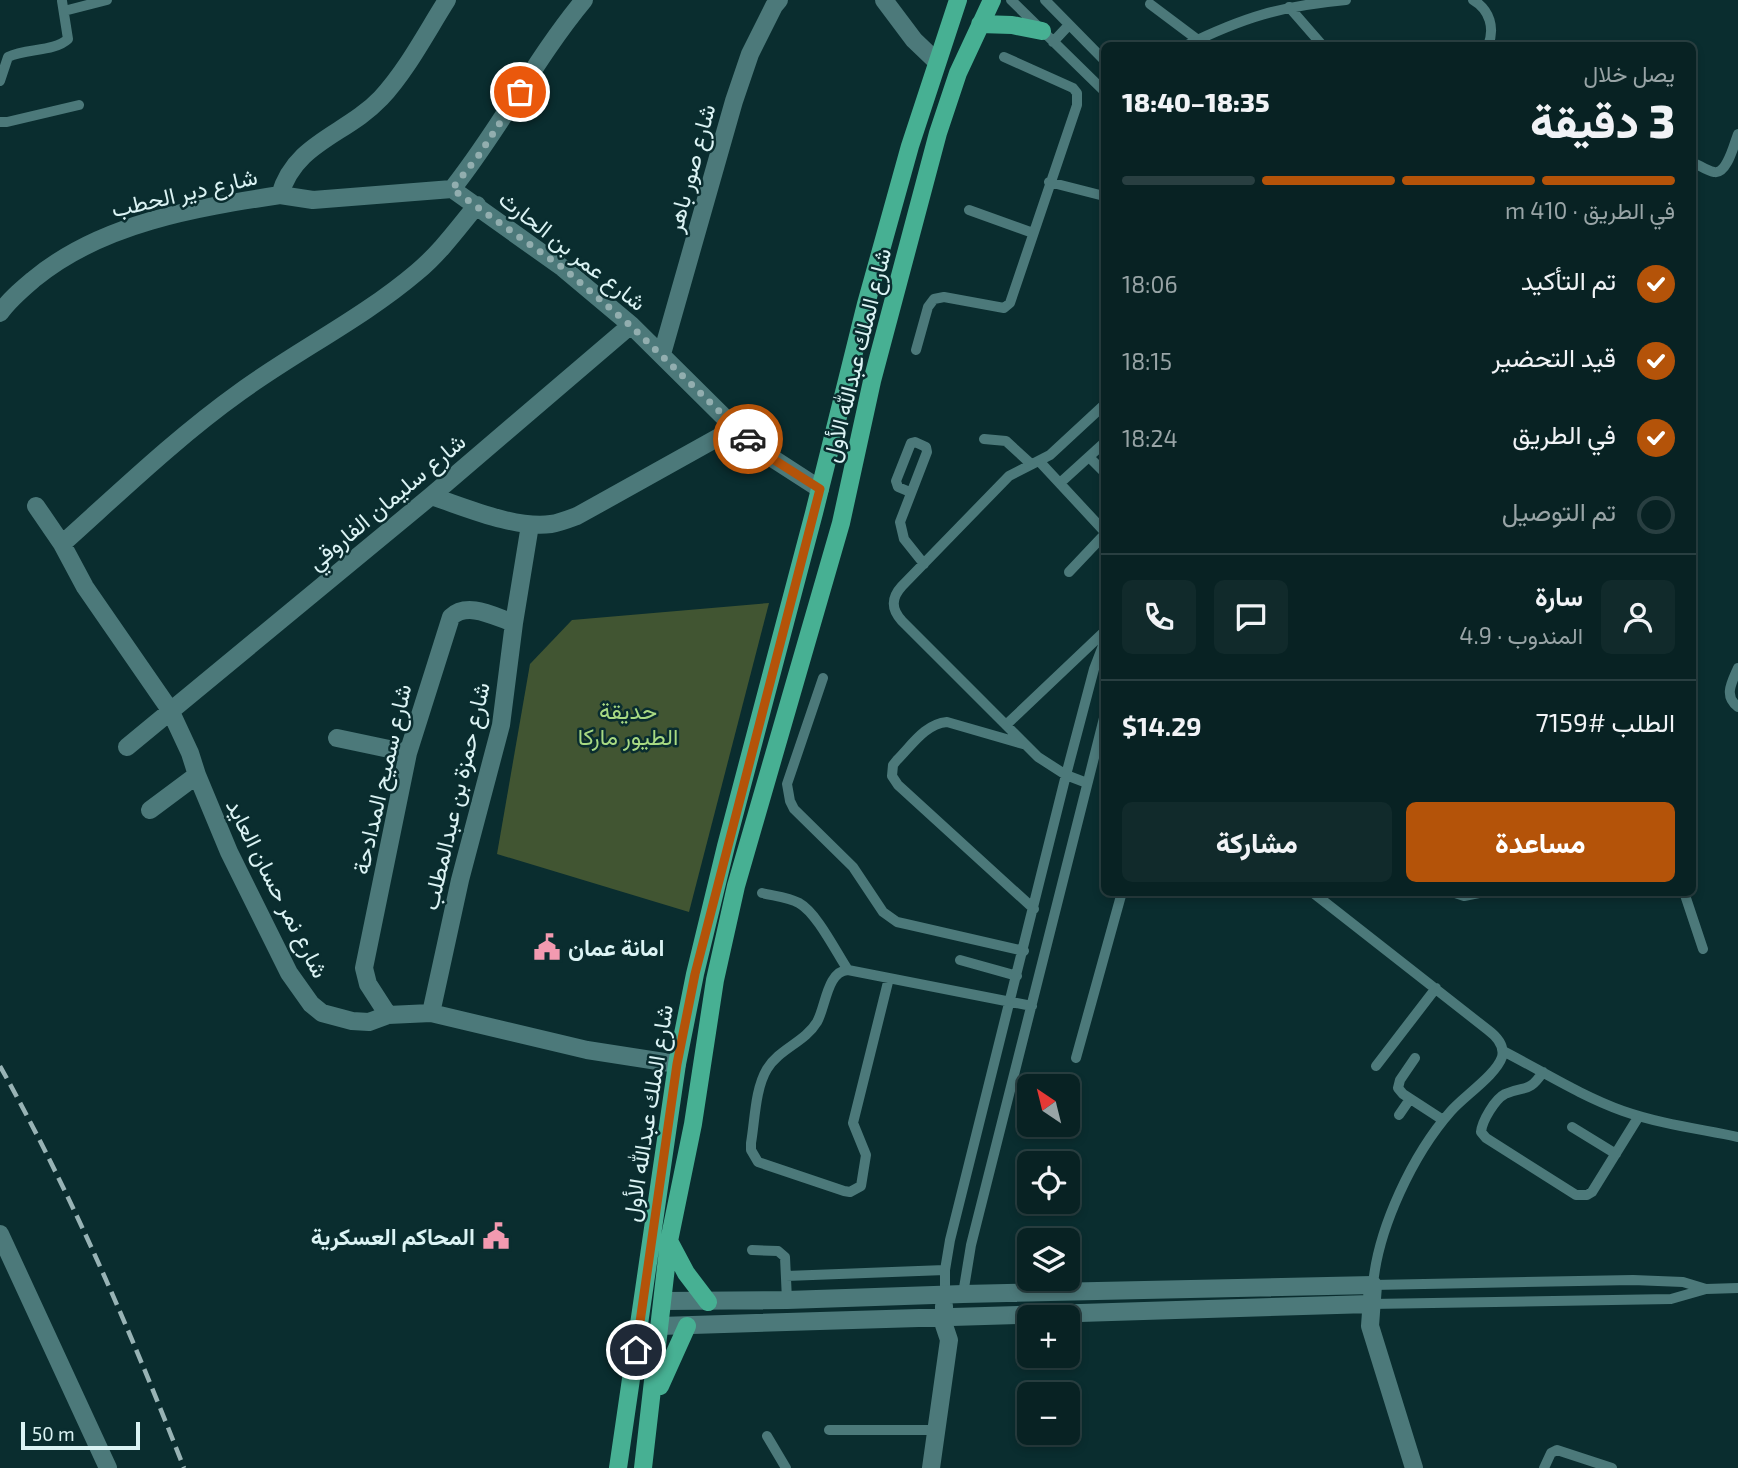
<!DOCTYPE html>
<html lang="ar">
<meta charset="utf-8">
<style>
body{margin:0;font-family:"Exo 2",Vazirmatn,sans-serif;background:#112a2b;color:#f1f3f6;direction:rtl;height:100vh;display:flex;flex-direction:column;font-size:26px;white-space:nowrap}
*{box-sizing:border-box;margin:0}
p{font-size:23px;color:#98a4a6}
.icon{flex:none;width:38px;height:38px;fill:none;stroke:currentColor;stroke-width:2;stroke-linecap:round;stroke-linejoin:round}
.map{position:relative;flex:1;overflow:hidden;direction:ltr}
.side{position:absolute;left:1101px;top:42px;width:595px;height:854px;display:flex;flex-direction:column;background:#082223;border-radius:10px;box-shadow:0 4px 10px #0003,0 0 0 2px #293f41;direction:rtl}
.side>*{flex:none}
.needle{width:46px;rotate:325deg}
.fabs{position:absolute;left:1017px;top:1074px;display:grid;gap:14px}
.fabs a{display:grid;place-items:center;width:63px;height:63px;border-radius:10px;background:#082223;box-shadow:0 4px 10px #0003,0 0 0 2px #293f41;font-size:35px}
.scale{position:absolute;left:21px;bottom:18px;width:119px;box-sizing:border-box;padding-left:7px;border:4px solid #dbf3f4;border-top:0;font-size:19px;line-height:24px;white-space:nowrap;color:#dbf3f4;-webkit-text-stroke:5px #0a2d2f;paint-order:stroke}
.pin{position:absolute;display:grid;place-items:center;width:60px;height:60px;color:#fff;margin:-30px;border:4px solid #fff;border-radius:50%;box-shadow:0 2px 7px #0007}
.courier{position:absolute;display:grid;place-items:center;width:70px;height:70px;margin:-35px;border:5px solid #b45309;border-radius:50%;background:#fff;color:#222;box-shadow:0 2px 9px #0007}
.overview em{font-style:normal;font-weight:800}
.overview div{display:flex;flex-direction:column-reverse}
.overview{display:flex;align-items:center;justify-content:space-between;height:119px;padding:0 21px}
h1{font-size:46px;font-weight:800;line-height:52px}
.bar{display:grid;grid-template-columns:repeat(4,1fr);gap:10px 7px;align-content:center;height:84px;padding:0 21px}
.bar i{height:9px;border-radius:5px;background:#293f41}
.bar .active{background:#b45309}
.bar p{grid-column:span 4}
.line{display:flex;align-items:center;gap:18px;padding:0 21px;border-top:2px solid #293f41}
.line div{flex:1}
.round{display:grid;place-items:center;flex:none;width:74px;height:74px;border-radius:10px;background:#112a2b}
ol{padding:0 21px;list-style:none}
li{display:flex;align-items:center;gap:21px;height:77px}
li p{margin-inline-start:auto}
li .icon{padding:7px;border-radius:50%;background:#b45309;color:#fff;stroke-width:4}
li:last-child{color:#98a4a6}
li i{width:38px;height:38px;border:4px solid #293f41;border-radius:50%}
.cta{display:flex;gap:14px;margin-top:auto;padding:14px 21px}
.cta a{flex:1;height:80px;border-radius:10px;background:#b45309;color:#fff;font-size:28px;font-weight:800;line-height:80px;text-align:center}
.cta a+a{background:#112a2b;color:#f1f3f6}
.map>svg:first-child{display:block}
.green{fill:#415532}
.lines{fill:none;stroke-linecap:round;stroke-linejoin:round}
.lane{stroke:#4c797a;stroke-width:10}
.street{stroke:#4c797a;stroke-width:18}
.secondary{stroke:#4c797a;stroke-width:18}
.primary{stroke:#47b093;stroke-width:18}
.rail{stroke:#98b3b5;stroke-width:4.5;stroke-dasharray:14 7;stroke-linecap:butt}
.done{stroke:#92aeaf;stroke-width:7;stroke-dasharray:0 12.6}
.route{stroke:#b45309;stroke-width:9}
.labels{text-anchor:middle;dominant-baseline:central;stroke-width:5;stroke-linejoin:round;paint-order:stroke}
.street-label{font-size:23px;fill:#dbf3f4;stroke:#0a2d2f}
.park-label{font-size:23px;fill:#a8da83;stroke:#0a2d2f}
.poi-label{font-size:23px;font-weight:bold;fill:#dbf3f4;stroke:#0a2d2f;text-anchor:start}
</style>
<div class="map">
<svg width="1738" height="1468" viewBox="0 0 1738 1468">
<rect width="100%" height="100%" fill="#0a2d2f"/>
<path class="green" d="M769,603L689,912L497,854L530,664L572,620Z"/>
<g class="lines">
<path class="lane" d="M1011,0L1104,91
M1045,0L1104,60
M1473,0C1490,10 1495,28 1488,46
M1150,4L1198,40
M1289,7L1323,46
M64,11L107,0
M1053,42L1068,26
M1185,46C1244,17 1281,6 1346,0
M0,81L8,57C26,48 54,52 68,39L62,1
M0,122H7L79,105
M1692,162C1699,165 1707,171 1714,172C1727,175 1734,144 1738,134
M1049,182L1104,196
M969,210L1033,233
M916,350L928,307L934,299L944,297L1004,308L1010,303L1077,105V93L1073,88L1004,57
M984,439L1006,441L1031,464
M1089,457L1104,472
M1039,461L1104,531
M1060,483L1104,443
M910,492L898,487L896,481L911,443L915,442L926,447L927,452L900,522L904,539L924,564
M1069,572L1104,535
M1738,668C1732,682 1723,696 1738,707
M823,678L787,784L790,801L794,809L853,867L883,912L897,922L906,924L1024,951
M1006,725L1104,632
M1023,744L947,722C925,724 912,745 897,760L893,765L892,776L898,785L1034,909
M1087,783L1066,775L1038,757L902,621C891,609 891,598 902,586L1009,476L1050,455L1104,405
M1312,892L1488,1030C1496,1036 1505,1045 1502,1057C1496,1075 1464,1096 1451,1111C1413,1154 1378,1228 1373,1285L1633,1280L1683,1282L1706,1289
M1452,892L1464,896L1484,892
M1684,892L1703,949
M762,893C774,896 788,897 799,903C817,913 836,952 848,970
M960,960L1017,976
M889,978L853,1123L866,1155L861,1186L850,1192L844,1191L758,1162L751,1150V1143C755,1120 755,1089 767,1069C779,1049 805,1042 817,1022C826,1006 827,971 848,970L1011,1002L1032,1006
M1503,1051C1542,1071 1581,1096 1623,1111C1660,1124 1700,1129 1738,1137
M1076,1058L1122,892
M1415,1058L1400,1080L1398,1088L1403,1094L1443,1120
M1376,1066L1436,988
M1543,1072C1528,1094 1526,1085 1505,1094C1495,1099 1482,1121 1481,1132L1486,1138L1576,1195H1587L1592,1192L1639,1116
M1399,1115L1410,1099
M1572,1127L1616,1154
M752,1250L778,1251L785,1257L787,1300
M786,1276L945,1270
M963,1294L971,1245L1104,718
M945,1295V1270L950,1240L1066,775L1094,669L1104,643
M1370,1304L1671,1299L1706,1289L1738,1288
M829,1430H936
M767,1436L786,1468
M1544,1468L1551,1453L1557,1450L1612,1468"/>
<path class="street" d="M447,0C426,33 407,70 381,98C346,135 295,142 280,195L313,200L452,189C500,129 535,59 584,0
M884,0L914,40L937,62
M452,189L563,268L631,325L735,428L766,454L820,489
M0,313C9,300 21,290 34,279C102,223 195,208 280,195
M662,354L734,101L750,54L774,6L779,0
M431,496C465,507 515,529 551,524C559,523 569,519 577,516L735,428
M36,506L62,544L85,587L170,710L190,753L197,775L229,852L289,973L311,1004L322,1013L352,1021L369,1022L388,1015L431,1013L587,1050L677,1064
M62,544C120,492 177,437 240,392C298,350 363,318 417,272C440,253 458,228 477,205
M337,738L408,753
M127,747L431,496L631,325
M150,810L197,775
M431,1013L460,880L501,725L514,623L530,525
M388,1015L368,984L364,968L408,753L451,617C468,601 495,617 514,623
M663,1301L787,1300L963,1294L1373,1285L1370,1326L1414,1468
M660,1326L1370,1304
M931,1468L949,1340L944,1325V1306"/>
<path class="secondary" d="M0,1234L108,1468"/>
<path class="primary" d="M980,24L1012,25L1042,31
M669,1241L686,1273L708,1302
M660,1386L687,1326
M618,1468L677,1064L695,974L726,846L814,513L866,304L910,146L958,0
M643,1468L669,1241L693,1124L715,980L736,886L841,523L872,381L938,133L958,73L992,0"/>
<path class="rail" d="M0,1066C72,1195 130,1330 184,1468"/>
</g>
<g class="lines">
<path class="done" d="M520,92L479,155L452,189L563,268L631,326L748,439"/>
<path class="route" d="M636,1350L677,1064L695,974L820,489L765,454L748,439"/>
</g>
<defs>
<symbol id="civic-bare" viewBox="-9 -9 18 18"><path d="M-.6-6.5H3V-4.5H.6V-3L4-1V1h2V6H-6V1h2V-1L-.6-3ZM-1.2 2.5V6h2.4V2.5Z" fill="#f29ab0" stroke="#0a2d2f" stroke-width="2.5" paint-order="stroke"/></symbol>
</defs>
<g fill-rule="evenodd">
<use href="#civic-bare" x="528" y="928" width="38" height="38"/>
<use href="#civic-bare" x="477" y="1217" width="38" height="38"/>
</g>
<g class="labels">
<g class="street-label">
<text transform="translate(690 168) rotate(-75)">شارع صور باهر</text>
<text transform="translate(184 192) rotate(-13)">شارع دير الحطب</text>
<text transform="translate(573 250) rotate(38)">شارع عمر بن الحارث</text>
<text transform="translate(856 355) rotate(-76)">شارع الملك عبدالله الأول</text>
<text transform="translate(386 501) rotate(-40)">شارع سليمان الفاروقي</text>
<text transform="translate(381 779) rotate(-77)">شارع سميح المدادحة</text>
<text transform="translate(455 796) rotate(-77)">شارع حمزة بن عبدالمطلب</text>
<text transform="translate(278 888) rotate(63)">شارع نمر حسان العايد</text>
<text transform="translate(647 1113) rotate(-81)">شارع الملك عبدالله الأول</text>
</g>
<g class="park-label">
<text x="628" y="710">حديقة<tspan x="628" dy="26">الطيور ماركا</tspan></text>
</g>
<g class="poi-label">
<text x="568" y="947">امانة عمان</text>
<text x="475" y="1236" text-anchor="end">المحاكم العسكرية</text>
</g>
</g>
</svg>
<div class="fabs">
<a><svg class="needle" viewBox="-14 -14 28 28"><path d="M0-13l5 13h-10z" fill="#e53935"/><path d="M0 13l5-13h-10z" fill="#98a4a6"/></svg></a>
<a><svg class="icon" aria-label="locate" viewBox="0 0 24 24"><circle cx="12" cy="12" r="6"/><path d="M12 2v4M12 18v4M2 12h4M18 12h4"/></svg></a>
<a><svg class="icon" aria-label="layers" viewBox="0 0 24 24"><path d="M12 4l9 5-9 5-9-5zM3 14l9 5 9-5"/></svg></a>
<a>+</a>
<a>−</a>
</div>
<div class="scale">50 m</div>
<div class="pin" style="left:520px;top:92px;background:#ea580c"><svg class="icon" aria-label="bag" viewBox="0 0 24 24"><path d="M5 8h14l-1 12H6zM9 8a3 3 0 0 1 6 0"/></svg></div>
<div class="pin" style="left:636px;top:1350px;background:#1f2937"><svg class="icon" aria-label="home" viewBox="0 0 24 24"><path d="M3 11l9-7 9 7M6 9v11h12V9"/></svg></div>
<div class="courier" style="left:748px;top:439px"><svg class="icon" aria-label="car" viewBox="0 0 24 24"><path d="M5 17H2v-5l4-1 3-4h7l3 4 3 1v5h-3M9 17h6M6 11h13"/><circle cx="7" cy="17" r="2"/><circle cx="17" cy="17" r="2"/></svg></div>
<section class="side">
<div class="overview"><div><h1>3 دقيقة</h1><p>يصل خلال</p></div><em>18:35–18:40</em></div>
<div class="bar"><i class="active"></i><i class="active"></i><i class="active"></i><i></i><p>في الطريق · 410 m</p></div>
<ol>
<li><svg class="icon" aria-label="check" viewBox="0 0 24 24"><path d="M5 12l5 5 9-10"/></svg>تم التأكيد<p>18:06</p></li>
<li><svg class="icon" aria-label="check" viewBox="0 0 24 24"><path d="M5 12l5 5 9-10"/></svg>قيد التحضير<p>18:15</p></li>
<li><svg class="icon" aria-label="check" viewBox="0 0 24 24"><path d="M5 12l5 5 9-10"/></svg>في الطريق<p>18:24</p></li>
<li><i></i>تم التوصيل</li>
</ol>
<div class="line" style="height:126px"><a class="round"><svg class="icon" aria-label="person" viewBox="0 0 24 24"><circle cx="12" cy="8" r="4"/><path d="M4 21q1-7 8-7t8 7"/></svg></a><div><b>سارة</b><p>المندوب · 4.9</p></div><a class="round"><svg class="icon" aria-label="chat" viewBox="0 0 24 24"><path d="M4 5h16v11H9l-5 4z"/></svg></a><a class="round"><svg class="icon" aria-label="phone" viewBox="0 0 24 24"><path d="M5 4h4l2 5-3 2q2 4 5 5l2-3 5 2v4C11 20 4 13 5 4z"/></svg></a></div>
<div class="line" style="height:91px"><div>الطلب #7159</div><b>$14.29</b></div>
<div class="cta"><a>مساعدة</a><a>مشاركة</a></div>
</section>
</div>
